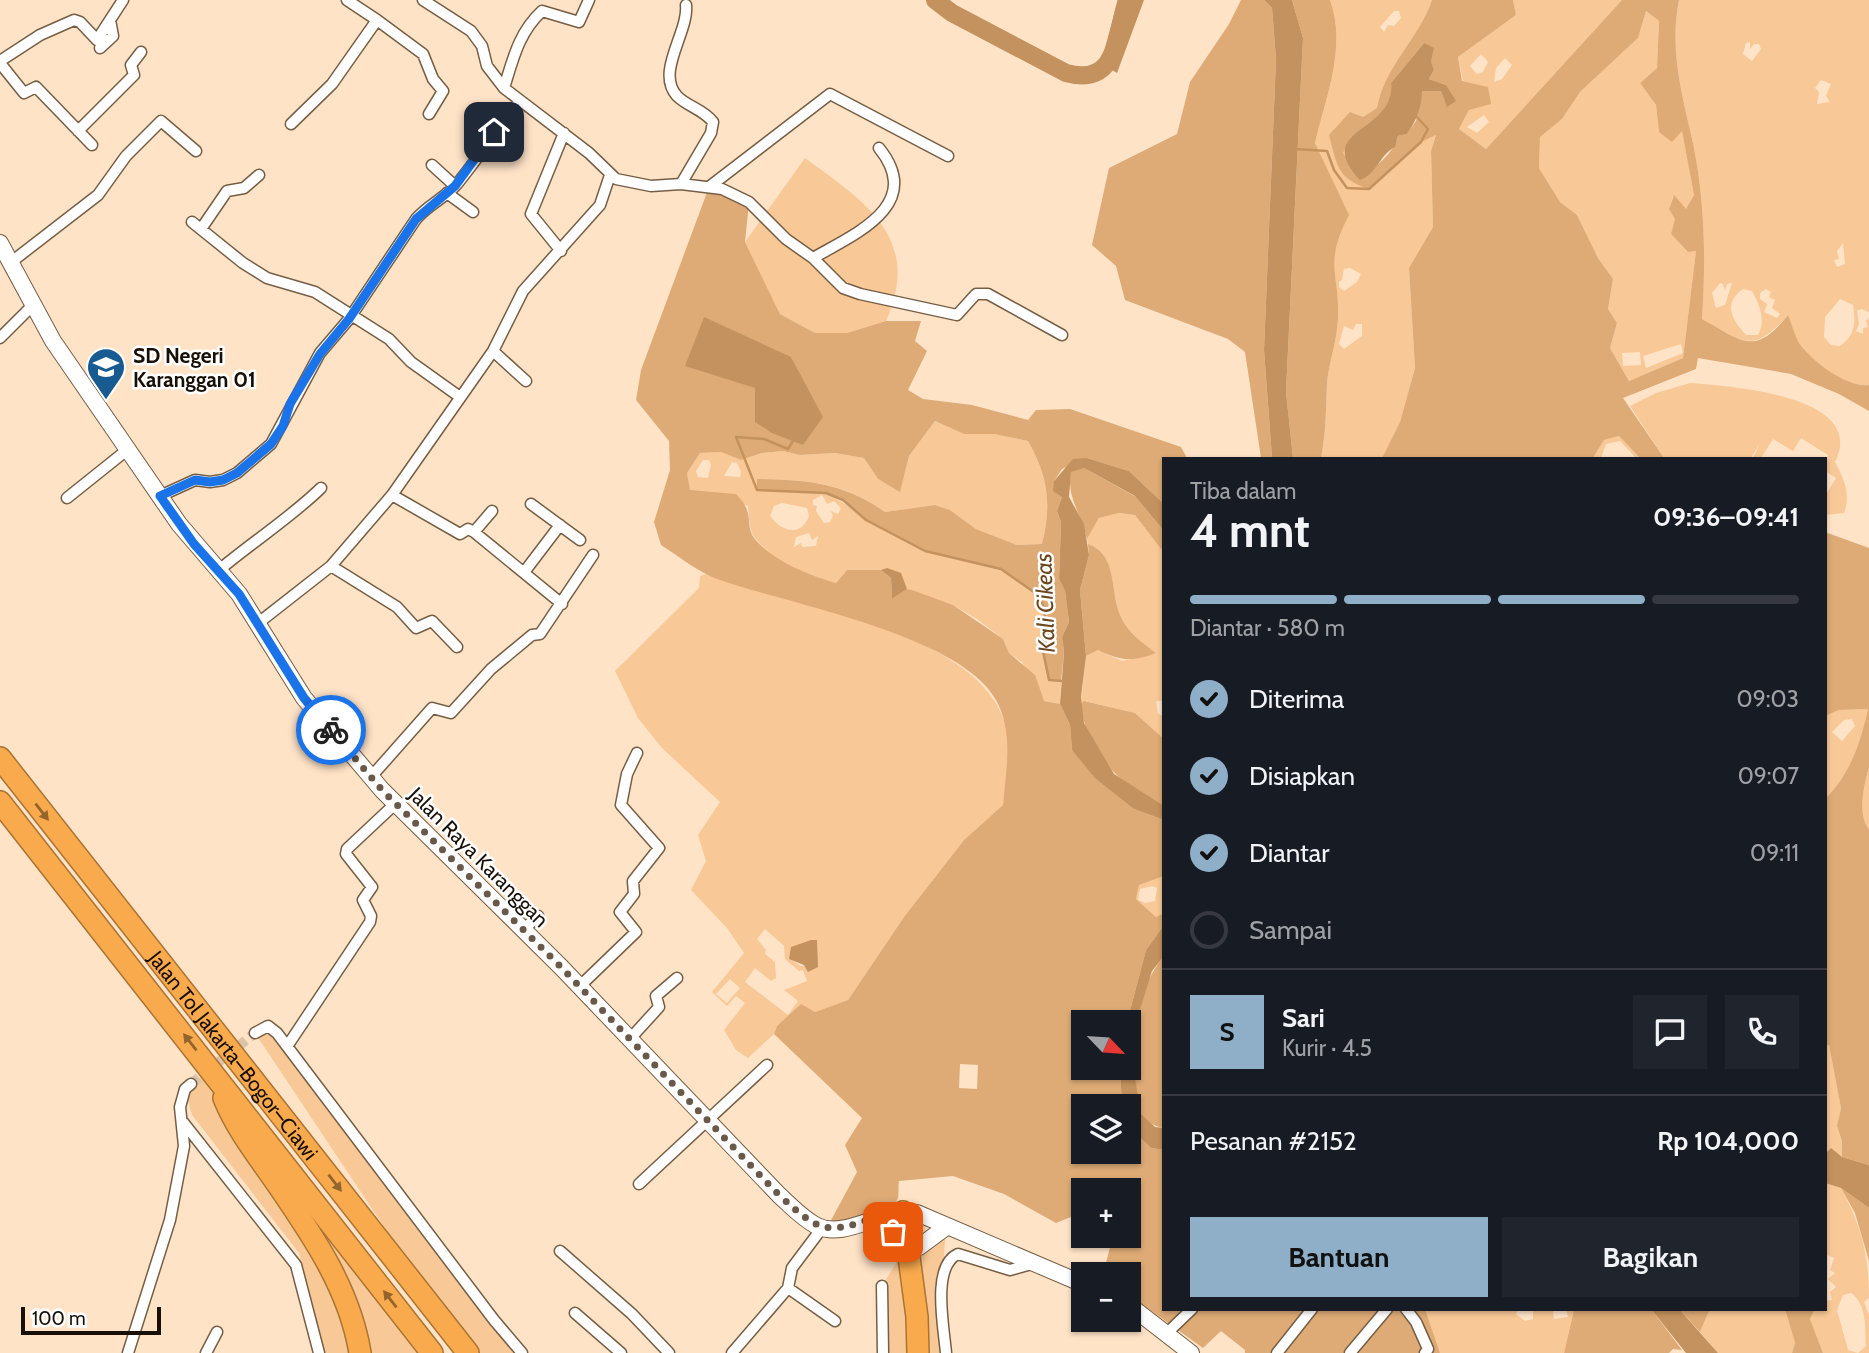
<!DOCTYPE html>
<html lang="id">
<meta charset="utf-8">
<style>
body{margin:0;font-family:Cabin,sans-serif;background:#20242c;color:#f1f3f6;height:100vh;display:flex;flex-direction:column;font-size:26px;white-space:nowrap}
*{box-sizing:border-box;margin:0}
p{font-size:23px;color:#9ea1a6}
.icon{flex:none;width:38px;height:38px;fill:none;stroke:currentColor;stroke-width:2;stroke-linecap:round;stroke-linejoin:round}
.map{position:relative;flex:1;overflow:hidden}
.drawer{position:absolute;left:1162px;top:457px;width:665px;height:854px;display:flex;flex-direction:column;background:#171b24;border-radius:0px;box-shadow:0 2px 5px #0004}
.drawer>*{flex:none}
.needle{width:46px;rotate:115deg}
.controls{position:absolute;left:1071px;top:1010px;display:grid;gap:14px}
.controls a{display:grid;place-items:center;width:70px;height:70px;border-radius:0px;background:#171b24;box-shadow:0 2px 5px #0004;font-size:35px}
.scale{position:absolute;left:21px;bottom:18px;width:140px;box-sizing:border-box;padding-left:7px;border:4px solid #180f06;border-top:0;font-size:19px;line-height:24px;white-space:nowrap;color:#180f06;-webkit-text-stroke:5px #fff;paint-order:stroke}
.pin{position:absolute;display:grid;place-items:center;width:60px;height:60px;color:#fff;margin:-30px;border-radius:14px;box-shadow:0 4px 10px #0006}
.courier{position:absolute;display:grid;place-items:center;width:70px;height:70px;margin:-35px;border:5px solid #1a73e8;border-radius:50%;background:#fff;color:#222;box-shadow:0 2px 9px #0007}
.overview em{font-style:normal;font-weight:700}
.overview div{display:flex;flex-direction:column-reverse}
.overview{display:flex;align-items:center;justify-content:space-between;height:119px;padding:0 28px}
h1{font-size:46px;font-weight:700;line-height:52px}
.bar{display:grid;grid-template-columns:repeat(4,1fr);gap:10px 7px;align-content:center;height:84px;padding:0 28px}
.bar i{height:9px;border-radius:5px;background:#363941}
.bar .current{background:#8fafc8}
.bar p{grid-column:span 4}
.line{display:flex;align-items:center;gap:18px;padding:0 28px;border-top:2px solid #363941}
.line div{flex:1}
.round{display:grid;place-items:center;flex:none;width:74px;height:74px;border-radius:0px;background:#20242c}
ol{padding:0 28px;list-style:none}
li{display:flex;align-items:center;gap:21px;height:77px}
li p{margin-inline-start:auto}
li .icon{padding:7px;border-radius:50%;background:#8fafc8;color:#111;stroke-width:4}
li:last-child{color:#9ea1a6}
li i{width:38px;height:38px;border:4px solid #363941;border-radius:50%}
.primary-button{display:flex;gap:14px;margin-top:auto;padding:14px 28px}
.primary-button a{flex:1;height:80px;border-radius:0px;background:#8fafc8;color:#111;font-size:28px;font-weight:700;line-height:80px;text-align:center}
.primary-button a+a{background:#20242c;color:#f1f3f6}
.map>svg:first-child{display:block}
.green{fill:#f8c896;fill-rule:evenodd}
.forest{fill:#deab76;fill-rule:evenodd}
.water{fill:#c4925e}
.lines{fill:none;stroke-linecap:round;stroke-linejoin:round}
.stream{stroke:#c4925e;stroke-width:2.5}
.river{stroke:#c4925e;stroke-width:18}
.street-tunnel{stroke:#dcc3aa;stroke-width:10;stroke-dasharray:10 5;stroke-linecap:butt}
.street-casing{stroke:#765e45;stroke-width:13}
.secondary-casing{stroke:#765e45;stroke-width:18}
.highway-casing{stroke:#aa7434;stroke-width:24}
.street{stroke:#fff;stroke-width:10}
.secondary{stroke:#fff;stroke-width:16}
.highway{stroke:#f9aa4d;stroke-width:21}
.oneway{fill:#94642d}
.done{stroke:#69594a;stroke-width:7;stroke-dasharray:0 12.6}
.route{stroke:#1a73e8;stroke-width:9}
.labels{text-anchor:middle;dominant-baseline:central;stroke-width:5;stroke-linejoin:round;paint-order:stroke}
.poi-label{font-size:21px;font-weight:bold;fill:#180f06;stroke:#fff;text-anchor:start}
.street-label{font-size:21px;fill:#180f06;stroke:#fff}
.water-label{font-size:23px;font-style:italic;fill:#6a471f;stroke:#fff}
</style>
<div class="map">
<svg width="1869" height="1353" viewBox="0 0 1869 1353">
<rect width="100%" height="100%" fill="#ffe3c7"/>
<path class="green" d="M1330,0H1432C1419,39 1384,66 1377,108L1363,117L1369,189L1421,142L1436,134L1431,151L1433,227L1409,268L1415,368L1400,422L1382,458H1321C1326,433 1326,409 1327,383C1329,362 1337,341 1338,319C1340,271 1323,265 1348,215L1315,143C1326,96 1347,47 1330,0ZM1394,11H1399L1401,18L1394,26L1388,25L1384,32L1380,27ZM1350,268L1361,274L1357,282L1344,291L1339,287V282L1342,280L1344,269ZM1356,324H1362V336L1344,349L1339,344L1344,326L1353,330Z
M1513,0H1622L1486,149L1459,129L1469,110L1458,57L1516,15ZM1481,54L1488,62L1483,72L1477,74L1470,66ZM1505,58L1512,65L1502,79L1494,82L1496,68ZM1484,115L1489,122L1477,133L1467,127Z
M1679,0H1869V312L1861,309L1857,311L1859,324L1856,331L1863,334V328L1868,327L1866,320L1869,319V385C1848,388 1815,363 1801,347C1795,339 1792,325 1788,315C1751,356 1743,341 1702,319C1706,260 1705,202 1693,143C1682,94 1669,50 1679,0ZM1750,42V49L1754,44H1759L1761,49L1752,61L1743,54L1746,43ZM1821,80L1831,84L1826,96L1830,102L1817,104L1819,92L1815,88ZM1843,243L1845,264L1837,267L1834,260L1839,259L1837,251ZM1720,283L1723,284L1725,291L1727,284L1732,283L1725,305L1716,308L1712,293ZM1743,289L1752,291C1760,306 1766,320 1758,335H1746C1731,319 1723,303 1743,289ZM1766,289L1771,292L1769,297L1775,300L1772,308L1780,314L1777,318L1764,312L1767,304L1760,299V293ZM1840,299L1853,305C1856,322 1855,336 1840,346L1831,345L1824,337L1825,317Z
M1646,11L1659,21L1657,68L1640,83L1656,105L1659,132L1682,130L1694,195L1686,210L1673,196L1669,209L1676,219L1671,234L1688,252L1696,251L1683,358L1629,381L1610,348L1617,323L1608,309L1613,279L1598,258L1577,215L1560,202L1539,168L1540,136L1562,119L1580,92L1638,38ZM1681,344L1683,353L1646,368L1643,356ZM1640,352L1641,365L1623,366L1622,353Z
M805,158C865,202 923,238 886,321L847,333H815L780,314L745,242Z
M1690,383C1728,386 1869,395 1835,462C1844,479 1851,494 1844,513L1825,515V496L1836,478L1825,471L1828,455L1801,438L1793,451L1773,439L1761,458H1753L1760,443L1751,458H1664L1630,406L1656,393Z
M935,421L964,434H994L1028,441C1048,476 1052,505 1042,544L1017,545L976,529L950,510L935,505L885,512C843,482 808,480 757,479V489L826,493L925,551L1001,569L1038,595L1045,609L1049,679L1061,681L1060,704L1044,701L1022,662L1009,653L1003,639L977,619L953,605L907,589L881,570H847L836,583C810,576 772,561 755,538C749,531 749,516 748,506L689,490L687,473L700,453L721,452L741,460L762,453L783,451L800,455L835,453L864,458L878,479L900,491L909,456ZM703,460H709L711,465L708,478L698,477L696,471ZM732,462L737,463L741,471L740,477L724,476ZM822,495L827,504L834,501L841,508L838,514L831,511L833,516L830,522L824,523L816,511L817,506L813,505V500ZM782,503L807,508L809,516C801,537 782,532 770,516L774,506ZM809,533L812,540L818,536L816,546L802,547L801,543L794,547L796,537Z
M1619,436L1640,458H1636L1620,441L1606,444L1601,458H1593L1604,440Z
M1119,513L1135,515L1164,553V701H1156L1158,714L1164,716V739L1135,713L1085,701L1081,704L1086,656L1098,650L1122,661L1156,653C1142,642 1128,633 1121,617C1109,592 1119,555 1088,544L1087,539L1099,518Z
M706,574C789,608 990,629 1008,735C1011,756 1005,783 1003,805L964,840L904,917L848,1000L777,1026L774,1034L748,1058L736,1050L724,1030L745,1003L736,996L727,1006L712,992L744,953L727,928L691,890L706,861L698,835L720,802L662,748L638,718L615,671L699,588L700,576ZM765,929L784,946L785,959L799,971L803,970L807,981L784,990L798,1001L788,1015L745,982L755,968L771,981L776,978L775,962L765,954L766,950L757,939ZM809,942L817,964L801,966L790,959L794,947ZM730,979L740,988L727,1003L716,994Z
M1868,709C1860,744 1850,774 1825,799V716L1839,710ZM1852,719L1855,726L1842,741L1832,732L1844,720Z
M1869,768V829C1857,815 1864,784 1869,768Z
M1164,876V913L1156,917L1136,899L1139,885ZM1152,886L1157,888L1155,901L1145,903L1138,900L1140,889Z
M268,1026L522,1353H468L255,1033Z
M1829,1044L1841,1108L1837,1126L1842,1141V1157L1831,1149L1825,1154V1045Z
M210,1069L432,1353H325L299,1253L192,1115L185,1089Z
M1825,1183L1841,1188C1861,1225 1869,1255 1869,1298L1864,1302L1869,1315V1353H1823L1810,1319L1815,1309H1825V1301L1832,1300L1830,1292L1836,1287L1828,1279L1835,1273L1830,1270L1834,1258L1825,1254ZM1851,1293C1867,1304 1865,1328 1866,1346L1858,1353L1848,1350L1837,1310L1843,1295Z
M946,1227L941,1298L946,1353H927L930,1352L919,1247Z
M908,1244L918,1353H883L882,1286Z
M1425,1309H1518L1516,1314L1525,1321L1533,1319V1309H1553L1554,1319L1568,1317L1566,1309H1579L1574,1311L1564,1353H1440Z
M1710,1309H1785L1795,1343L1792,1353H1718L1700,1332Z"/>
<path class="forest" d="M1241,0H1264L1272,8L1276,59L1264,350L1272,458H1261L1245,352L1228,339L1125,300L1116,266L1092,245L1109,168L1177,134L1190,82L1229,24Z
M1292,0H1330C1347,47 1326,96 1315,143L1349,215C1323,265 1340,271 1338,319C1337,341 1329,362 1327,383C1326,409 1326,433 1321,458H1293L1286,392L1303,38Z
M1432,0H1513L1516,15L1458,57L1462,81L1488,87L1491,104L1469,110L1459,129L1486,149L1622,0H1679C1669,50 1682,94 1693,143C1705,202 1706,260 1702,319C1741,340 1754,358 1788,315C1792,324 1795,338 1801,346C1815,363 1848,388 1869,385V411L1839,394L1791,374L1698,358L1696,369L1623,398L1664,458H1640L1619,436L1604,440L1593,458H1382L1400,422L1415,368L1409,268L1433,227L1431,151L1436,135L1421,142L1369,189C1337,179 1337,165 1329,135L1350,112L1363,117L1377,108C1384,66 1419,39 1432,0ZM1646,11L1659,21L1657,68L1640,83L1656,105L1659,132L1672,142L1682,131L1694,195L1686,209L1674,195L1669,209L1675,219L1671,234L1688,252L1696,251L1683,358L1629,381L1610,348L1617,323L1608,309L1613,279L1598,258L1577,215L1560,202L1539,168L1540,137L1562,119L1580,92L1638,38ZM1424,43L1434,70L1429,79L1446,85L1445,101L1441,91H1422L1416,121L1407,134L1398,136C1395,153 1373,168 1360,180L1343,153C1356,119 1395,123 1391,83Z
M709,187L749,202L745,242L780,314L815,333H847L886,321H921L915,341L927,351L908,390L923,399L972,405L1028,420L1036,410L1070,409L1181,447L1187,458H1164V504L1129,471L1087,458L1062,469L1054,481L1062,497L1057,511L1061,522L1059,579L1065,591L1069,622L1062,637L1064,652L1061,681L1049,680L1043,651L1045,609L1038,595L1001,569L925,551L866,520L843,500L826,493L757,490V479C807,480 842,482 885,512L935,505L950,510L976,529L1017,545L1042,544C1052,505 1048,476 1028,441L994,434H964L935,421L909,456L900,492L878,479L864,458L835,453L800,455L783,451L762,453L741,460L721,452L700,453L687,473L690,490L736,494C756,514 744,524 754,538C771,560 810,576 836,583L847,570H881L891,578L892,599L907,589L912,590L953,605L1003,639L1009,653L1035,675L1044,701L1060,704L1070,725L1072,750L1134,809L1164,820V876L1139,885L1136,899L1156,917L1164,913V925L1146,950L1127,1022H1083V1068H1120L1122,1106H1083V1152H1129V1127L1151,1148L1164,1150V1309H1425L1440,1353H1245V1350L1221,1331L1203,1348L1129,1295V1274H1103L1112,1240L1108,1236H1129V1190H1083V1212L1056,1223L1004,1194L953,1176L899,1181C898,1186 899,1193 898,1198C890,1221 849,1222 829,1224L857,1172L845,1145L862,1118L774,1034L777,1026L801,1004L815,1012L848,1000L904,917L964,840L1003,805C1006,769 1014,733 996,700C960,635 788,604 720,580C699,573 680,557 661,545L654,522L670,470L669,441L636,400L641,370ZM791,357L804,386L755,422L756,388ZM960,1064L978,1065L977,1089L959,1088Z
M1076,468H1084L1136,497L1164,531V553L1135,515L1119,513L1099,518L1087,539C1082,514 1066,498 1071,472Z
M1825,532L1869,548V768C1864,784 1857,815 1869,829V1165L1842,1157V1141L1837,1126L1841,1108L1829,1045H1825V799C1850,774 1860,744 1868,709L1839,710L1825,716Z
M1088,544C1119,555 1109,592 1121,617C1128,633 1142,642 1156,653C1132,662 1121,661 1098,650L1086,656L1080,590L1089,555Z
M1084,701L1135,713L1164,739V806C1124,792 1084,748 1081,704Z
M1164,956V1128C1156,1127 1146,1122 1141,1114C1128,1092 1136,1019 1143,995C1148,980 1154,968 1164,956Z
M1841,1188L1869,1208V1261L1855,1213Z
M1579,1309H1651L1682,1350L1673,1349L1669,1353H1564L1574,1310Z
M1679,1309H1710L1700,1332Z
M1785,1309H1815L1810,1319L1823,1353H1792L1795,1343Z"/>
<path class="water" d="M1118,0H1144L1117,73L1101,63Z
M1264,0H1292L1303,38L1286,392L1293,458H1272L1264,350L1276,59L1272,8Z
M1424,43L1434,48L1431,61L1434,70L1429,79L1446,85L1456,101L1447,107L1441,91H1422C1422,106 1416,122 1407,134L1398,136L1395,147C1380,154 1377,174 1360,180C1311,128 1396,133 1391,83Z
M704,317L791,357L823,417L803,445L772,433L755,422V388L685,366Z
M1087,458L1129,471L1164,504V531L1135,496L1084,468L1071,472L1069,497L1084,524L1089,555L1080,590L1086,656L1081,697L1084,723L1114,774L1164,806V820L1134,809L1095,778L1072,750L1070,725L1060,704L1064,652L1062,637L1069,622L1065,591L1059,579L1061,522L1057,511L1062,497L1053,491L1054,481L1073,459Z
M887,568L901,573L907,589L892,599L891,578L881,570Z
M1164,925V956L1152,971L1138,1016L1134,1072L1141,1114L1155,1127L1164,1128V1150L1151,1148L1129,1127V1106H1122L1120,1068H1129L1127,1022L1146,950Z
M811,940H817L818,967L808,972L804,965L789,959L791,947Z
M1831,1148L1842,1157L1869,1165V1208L1841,1188L1825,1183V1154Z
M1651,1309H1679L1718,1353H1686Z"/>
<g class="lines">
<path class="stream" d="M1295,149L1327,151L1334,170L1347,188L1369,189L1421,142L1428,129L1415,115
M794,439L788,449L764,439L736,437L757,490L826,493L843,500L866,520L925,551L1001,569L1038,595L1045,609L1043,651L1049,680L1063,681"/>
<path class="river" d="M935,0L952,13L1066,73C1118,87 1115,37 1127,0"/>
<path class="street-tunnel" d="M191,1084L255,1033"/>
<defs>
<path id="street" d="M423,0L471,31L482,46L487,66L504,88L589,153L616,179L651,186L681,184L722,189L749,202L786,239L813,258L843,288L860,294L957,315L976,294H988L1062,335
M377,20L423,54L433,79L443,91L429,114
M100,48L113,36L110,20
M0,61L40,35L74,20L80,22L97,40L123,0
M0,63L24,93L36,87L92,145
M504,88C513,59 519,32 542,11L579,22L589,0
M291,124L332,84L377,20L347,0
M78,131L134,75L131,65L141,52
M432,165L455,186
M681,184L711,133L713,122C703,109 688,107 677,96C655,72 689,32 686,5
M709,187L830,94L948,156
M447,193L473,212
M192,222L243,263L267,278L315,292L389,339L411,362L460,397
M201,229L227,191L244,188L259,175
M561,251L531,214L564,133
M813,258C855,234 925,205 879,148
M10,263L98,195L126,156L161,121L196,151
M0,338L32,306
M493,351L526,381
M392,495L460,534L468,529L474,532L562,604
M160,496L195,480L210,482L223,480L237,473L271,444L320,353L349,319L416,219C428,205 445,198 457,184C479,157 497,129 519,102
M67,498L127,450
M531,504L580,540
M474,532L492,511
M331,566L397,607L416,628L432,621L457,647
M218,571C252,542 289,519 321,488
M525,571L560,525
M257,624L331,566L392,495L493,351L523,291L600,205L610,175
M371,777L432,708L451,713L491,669L532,635L540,634L593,555
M522,931L538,916
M579,987L636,932L620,912L634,894L633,881L659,848L621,805L627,774L637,753
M255,1033L268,1026L277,1033L494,1320L522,1353
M629,1040L659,1007L656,996L677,978
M288,1045L370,922L371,916L363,900L372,887L346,854L347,849L395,804
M183,1122L296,1265L319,1353
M639,1184L767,1065
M560,1251L632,1314L669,1353
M882,1286L883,1353
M788,1288L835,1321
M1406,1309L1416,1322L1428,1349L1425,1353
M575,1313L621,1353
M1167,1333L1192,1309
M128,1353L170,1220L184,1146L180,1107L185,1089L191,1084
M206,1353L217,1332
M732,1353L788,1288L792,1268L822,1228
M946,1353C944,1328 931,1266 958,1254L1010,1270L1035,1263
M1277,1353L1312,1309
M1350,1353L1387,1309"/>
<path id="secondary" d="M0,243L53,341L179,524L239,594L304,698L382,790L561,967L779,1195C791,1206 803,1219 817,1226C846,1240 884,1207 917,1213L1083,1284
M872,1218L908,1244
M919,1247L946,1227
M1129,1305L1191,1353"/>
<g id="highway">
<path id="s1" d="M0,758L468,1353"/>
<path d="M0,802L432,1353"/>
<path d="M224,1098C237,1130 258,1156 278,1185C313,1236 350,1290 360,1353"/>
<path d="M903,1212L917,1317L918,1353"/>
</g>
</defs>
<use href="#street" class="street-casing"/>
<use href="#secondary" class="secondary-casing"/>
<use href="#highway" class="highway-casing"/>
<use href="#street" class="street"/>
<use href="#secondary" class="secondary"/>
<use href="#highway" class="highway"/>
</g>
<defs><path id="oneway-solid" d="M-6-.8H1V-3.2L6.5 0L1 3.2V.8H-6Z" transform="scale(1.75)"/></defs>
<g class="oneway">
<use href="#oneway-solid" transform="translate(42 812) rotate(52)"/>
<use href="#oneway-solid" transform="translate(190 1042) rotate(-128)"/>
<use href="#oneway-solid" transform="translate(335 1183) rotate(52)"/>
<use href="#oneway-solid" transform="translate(390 1299) rotate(-128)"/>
</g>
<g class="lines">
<path class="done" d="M331,730L382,790L561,967L779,1195C816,1228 824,1237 872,1218L893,1232"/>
<path class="route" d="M331,730L304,698L239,594L194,544L160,496L195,480L210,482L223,480L237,473L271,444L283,426L290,404L320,354L349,319L416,219L455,186L494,132"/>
</g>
<defs>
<symbol id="school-pin" viewBox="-11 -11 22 30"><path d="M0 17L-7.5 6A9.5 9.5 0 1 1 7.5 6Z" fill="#175b90" stroke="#fff"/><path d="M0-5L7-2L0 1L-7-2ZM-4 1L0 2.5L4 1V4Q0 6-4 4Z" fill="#fff"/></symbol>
</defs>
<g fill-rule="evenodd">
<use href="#school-pin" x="84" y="345" width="44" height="60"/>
</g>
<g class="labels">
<g class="poi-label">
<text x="133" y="355">SD Negeri<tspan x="133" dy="24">Karanggan 01</tspan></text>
</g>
<g class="street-label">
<text transform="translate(479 857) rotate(45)">Jalan Raya Karanggan</text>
<text stroke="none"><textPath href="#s1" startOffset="378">Jalan Tol Jakarta–Bogor–Ciawi</textPath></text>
</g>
<g class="water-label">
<text transform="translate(1045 603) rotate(-92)">Kali Cikeas</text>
</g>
</g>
</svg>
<div class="controls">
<a><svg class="needle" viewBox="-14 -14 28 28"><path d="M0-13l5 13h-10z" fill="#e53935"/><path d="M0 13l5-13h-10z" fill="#9ea1a6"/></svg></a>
<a><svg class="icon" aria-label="layers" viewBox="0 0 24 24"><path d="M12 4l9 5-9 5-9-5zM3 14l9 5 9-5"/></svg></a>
<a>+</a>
<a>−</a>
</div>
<div class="scale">100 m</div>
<div class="pin" style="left:893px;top:1232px;background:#ea580c"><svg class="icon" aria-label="bag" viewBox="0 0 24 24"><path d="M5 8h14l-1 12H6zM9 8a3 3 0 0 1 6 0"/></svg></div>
<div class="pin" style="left:494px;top:132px;background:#1f2937"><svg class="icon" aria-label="home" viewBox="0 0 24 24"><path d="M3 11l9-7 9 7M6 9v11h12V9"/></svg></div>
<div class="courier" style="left:331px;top:730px"><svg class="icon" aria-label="bike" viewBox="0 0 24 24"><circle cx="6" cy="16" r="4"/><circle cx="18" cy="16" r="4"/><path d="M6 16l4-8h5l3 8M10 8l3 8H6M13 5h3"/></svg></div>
<section class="drawer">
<div class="overview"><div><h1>4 mnt</h1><p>Tiba dalam</p></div><em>09:36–09:41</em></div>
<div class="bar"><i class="current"></i><i class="current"></i><i class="current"></i><i></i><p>Diantar · 580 m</p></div>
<ol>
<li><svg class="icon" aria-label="check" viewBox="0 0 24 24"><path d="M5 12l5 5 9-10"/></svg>Diterima<p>09:03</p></li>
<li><svg class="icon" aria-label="check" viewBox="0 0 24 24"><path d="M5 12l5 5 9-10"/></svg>Disiapkan<p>09:07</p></li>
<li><svg class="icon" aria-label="check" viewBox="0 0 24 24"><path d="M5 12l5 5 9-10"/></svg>Diantar<p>09:11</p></li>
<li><i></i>Sampai</li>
</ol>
<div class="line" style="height:126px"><b class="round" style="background:#8fafc8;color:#111">S</b><div><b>Sari</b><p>Kurir · 4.5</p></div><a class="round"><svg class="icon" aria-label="chat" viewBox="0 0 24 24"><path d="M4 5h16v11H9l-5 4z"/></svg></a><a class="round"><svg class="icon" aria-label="phone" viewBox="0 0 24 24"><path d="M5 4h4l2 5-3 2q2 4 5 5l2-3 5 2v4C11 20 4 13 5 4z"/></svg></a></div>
<div class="line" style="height:91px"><div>Pesanan #2152</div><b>Rp 104,000</b></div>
<div class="primary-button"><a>Bantuan</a><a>Bagikan</a></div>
</section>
</div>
